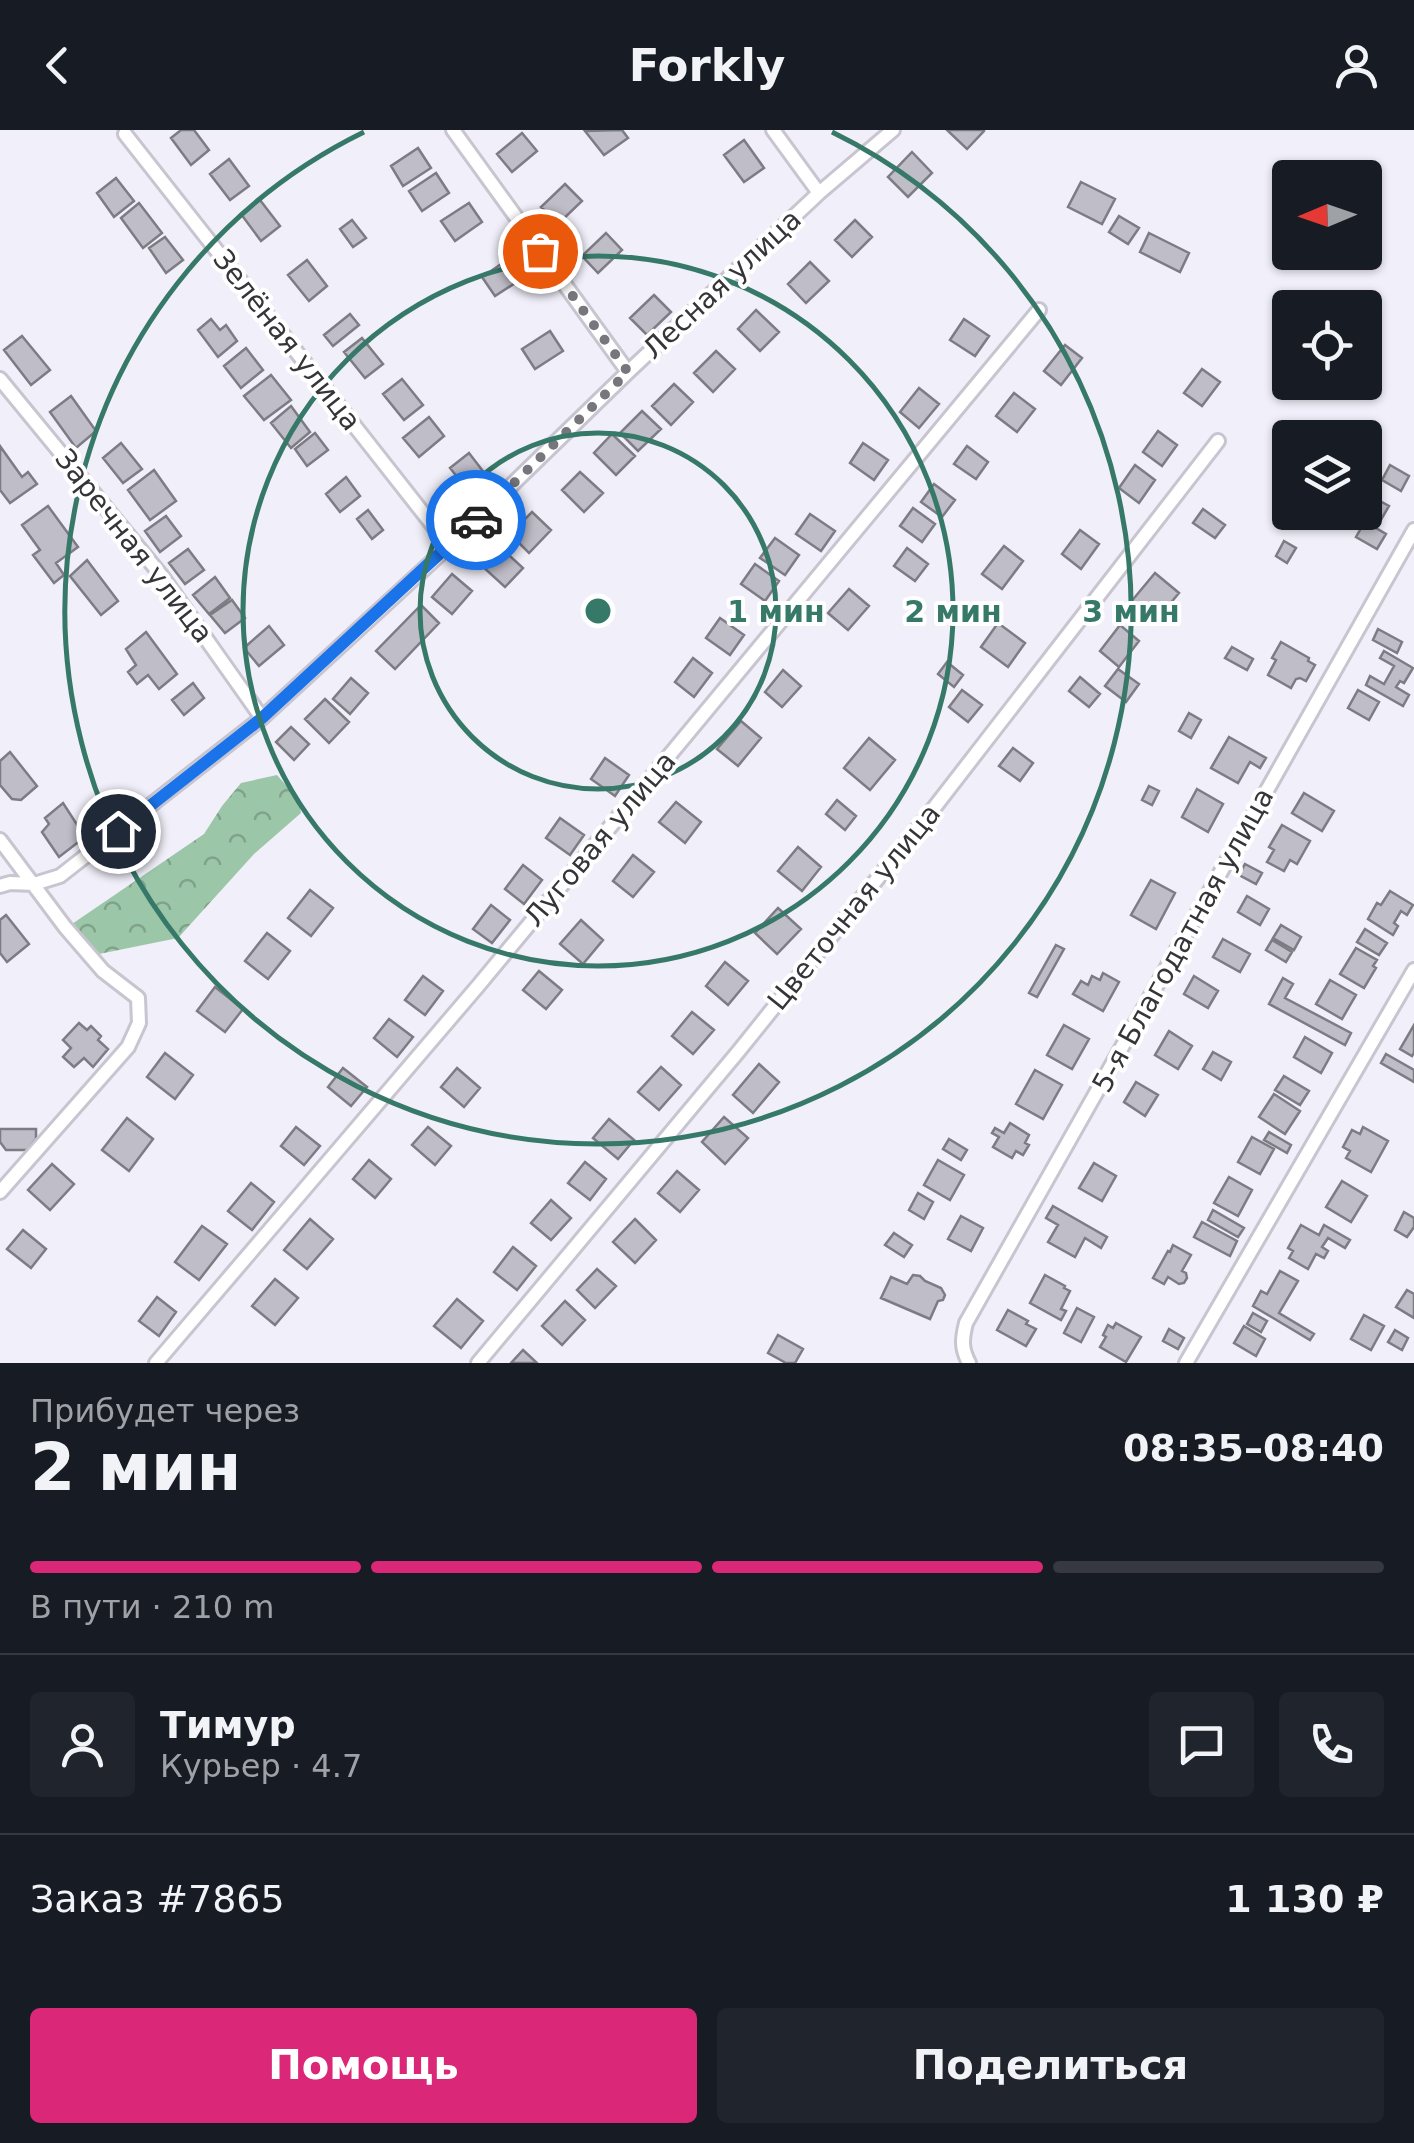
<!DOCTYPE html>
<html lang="ru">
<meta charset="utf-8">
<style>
body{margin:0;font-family:"DejaVu Sans",sans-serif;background:#20242c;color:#f1f3f6;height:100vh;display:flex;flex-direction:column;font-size:38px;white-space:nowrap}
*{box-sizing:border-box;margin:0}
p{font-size:32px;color:#9ea1a6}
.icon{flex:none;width:55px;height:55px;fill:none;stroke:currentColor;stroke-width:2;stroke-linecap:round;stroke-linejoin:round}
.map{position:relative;height:1233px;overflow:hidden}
.side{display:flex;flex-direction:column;background:#171b24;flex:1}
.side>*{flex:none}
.needle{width:65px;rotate:268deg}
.buttons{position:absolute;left:1272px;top:30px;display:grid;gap:20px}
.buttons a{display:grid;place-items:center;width:110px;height:110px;border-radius:10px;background:#171b24;box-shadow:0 2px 8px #0004;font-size:50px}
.pin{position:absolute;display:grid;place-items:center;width:85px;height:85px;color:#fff;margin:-42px;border:5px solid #fff;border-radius:50%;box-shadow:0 2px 10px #0007}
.courier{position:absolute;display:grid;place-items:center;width:100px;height:100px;margin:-50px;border:8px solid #1a73e8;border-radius:50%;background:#fff;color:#222;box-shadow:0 2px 12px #0007}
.head em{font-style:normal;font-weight:800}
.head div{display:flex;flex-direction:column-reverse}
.head{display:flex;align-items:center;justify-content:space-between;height:170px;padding:0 30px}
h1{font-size:65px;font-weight:800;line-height:75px}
.bar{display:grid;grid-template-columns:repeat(4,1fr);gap:15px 10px;align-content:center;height:120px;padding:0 30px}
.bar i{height:12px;border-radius:8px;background:#363941}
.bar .active{background:#db2777}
.bar p{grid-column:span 4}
.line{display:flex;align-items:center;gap:25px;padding:0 30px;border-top:2px solid #363941}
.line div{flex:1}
.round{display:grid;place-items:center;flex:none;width:105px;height:105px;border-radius:10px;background:#20242c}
.action{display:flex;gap:20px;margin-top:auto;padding:20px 30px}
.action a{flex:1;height:115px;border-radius:10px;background:#db2777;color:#fff;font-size:40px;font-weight:800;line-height:115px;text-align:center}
.action a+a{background:#20242c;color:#f1f3f6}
header{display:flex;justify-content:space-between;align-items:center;height:130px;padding:0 30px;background:#171b24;font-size:45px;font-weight:800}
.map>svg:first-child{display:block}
.forest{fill:url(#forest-crowns)}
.building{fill:#bfbec8;stroke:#7d7c85;stroke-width:2.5}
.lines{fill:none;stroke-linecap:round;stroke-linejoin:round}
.minor-casing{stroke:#c8c5d0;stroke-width:18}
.minor{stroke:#fff;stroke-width:12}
.done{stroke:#77767c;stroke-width:10;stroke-dasharray:0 18}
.route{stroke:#1a73e8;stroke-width:12}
.ring{fill:none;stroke:#377969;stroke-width:5}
.labels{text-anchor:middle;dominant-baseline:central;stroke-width:8;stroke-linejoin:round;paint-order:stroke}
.street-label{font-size:28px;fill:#353539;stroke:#fff}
.centre{fill:#377969;stroke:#fff;stroke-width:5}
.ring-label{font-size:30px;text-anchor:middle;font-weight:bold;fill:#377969;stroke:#fff;stroke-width:8;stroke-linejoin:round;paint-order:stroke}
</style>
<header><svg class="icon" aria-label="back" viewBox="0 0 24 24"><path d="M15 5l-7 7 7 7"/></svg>Forkly<svg class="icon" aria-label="person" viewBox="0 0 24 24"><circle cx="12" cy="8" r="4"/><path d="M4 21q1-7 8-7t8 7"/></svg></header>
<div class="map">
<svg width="1414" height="1233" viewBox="0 0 1414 1233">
<defs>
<pattern id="forest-crowns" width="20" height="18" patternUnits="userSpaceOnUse" patternTransform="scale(2.5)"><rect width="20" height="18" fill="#9cc6a8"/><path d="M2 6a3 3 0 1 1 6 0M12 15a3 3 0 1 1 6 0" fill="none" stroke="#80a28a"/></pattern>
</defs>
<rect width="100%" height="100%" fill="#f1eff9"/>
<path class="forest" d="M277,645L299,670L301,683L254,724L178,808L99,824L72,794L204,704L222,676L241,653Z"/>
<path class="building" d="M181,0H194L209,20L191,35L171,8Z
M622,0L628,8L604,25L585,1Z
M947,0H984V1L967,19Z
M522,3L537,21L512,42L497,24Z
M744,10L764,38L744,52L724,25Z
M418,18L431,38L403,56L391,36Z
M912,22L932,43L908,67L888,47Z
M229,29L249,56L230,70L210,44Z
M436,43L449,63L422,81L409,61Z
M116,48L134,71L114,87L97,63Z
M1081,52L1115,69L1102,94L1068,77Z
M565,54L582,71L558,94L541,77Z
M260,70L280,96L261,111L241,84Z
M139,73L162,103L143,118L121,88Z
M469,73L482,92L455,111L441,91Z
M1119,86L1139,98L1128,114L1109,102Z
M352,90L366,108L353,117L340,99Z
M855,90L872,107L852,127L835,110Z
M606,103L622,120L598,143L582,126Z
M1149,103L1189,123L1180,142L1140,122Z
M165,107L183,130L166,143L149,118Z
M510,128L523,148L495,166L482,147Z
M307,130L327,156L309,171L288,145Z
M810,132L829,151L806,173L788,154Z
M654,165L671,182L647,205L630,188Z
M756,180L779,202L760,221L738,199Z
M350,184L359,195L333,216L324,205Z
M211,189L220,200L226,195L237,211L218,227L198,200Z
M964,189L989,206L975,226L950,210Z
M550,201L563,221L535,239L522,219Z
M22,206L50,240L31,255L4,220Z
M362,208L383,234L365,248L344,222Z
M1065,215L1082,228L1061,255L1044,241Z
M246,218L263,240L241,258L224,236Z
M716,221L735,239L713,262L694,243Z
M1202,239L1220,252L1202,276L1184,263Z
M271,245L291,270L264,290L244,266Z
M402,249L423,275L404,290L383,264Z
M674,254L693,272L671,295L652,276Z
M919,258L939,274L919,298L900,282Z
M1014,263L1035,279L1017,302L996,286Z
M71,266L96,301L76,318L50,282Z
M291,276L310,302L291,318L271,293Z
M642,281L661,299L638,321L620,303Z
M429,287L444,306L419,327L403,308Z
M1158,301L1177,315L1162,336L1143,322Z
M315,303L328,320L307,336L295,319Z
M612,304L635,326L616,345L594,323Z
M121,313L142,339L123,353L103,328Z
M863,313L888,330L874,350L850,333Z
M0,316L22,347L28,342L37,354L10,373L0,360Z
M967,316L988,332L976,349L954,334Z
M469,323L489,349L471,364L450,338Z
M1135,335L1155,350L1139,373L1119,358Z
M1390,335L1409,346L1401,361L1382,350Z
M154,340L176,371L150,390L128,360Z
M580,342L603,363L584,382L562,360Z
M346,347L360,366L340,382L326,364Z
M934,354L955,370L942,387L921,372Z
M1365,363L1389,376L1376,398L1386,404L1377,419L1356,407L1360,400L1339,388L1342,382H1365Z
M48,376L78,417L56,433L64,445L54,453L33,425L40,420L22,395Z
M913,378L935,394L922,412L900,396Z
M1203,379L1225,395L1215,408L1193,393Z
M368,380L383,400L372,409L357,389Z
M532,382L551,400L529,423L510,404Z
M810,384L835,401L821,421L796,404Z
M166,386L181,406L160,422L145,401Z
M1080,400L1099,414L1081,439L1062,424Z
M775,408L799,425L785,445L760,428Z
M1284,411L1296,418L1287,433L1276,426Z
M1004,416L1023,431L1002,459L982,444Z
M500,417L523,438L505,457L482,436Z
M907,418L928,434L915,451L894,436Z
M188,419L204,440L185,454L169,433Z
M87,430L118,471L101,485L70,446Z
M755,434L779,451L765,471L741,454Z
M1155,443L1179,463L1154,493L1130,473Z
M452,444L472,461L452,484L432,467Z
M215,447L230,468L209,484L193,465Z
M849,459L869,476L848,500L828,483Z
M232,470L245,488L225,503L210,485Z
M421,475L439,493L395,539L376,521Z
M720,488L744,505L730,525L706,508Z
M998,493L1025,513L1008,537L981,517Z
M1120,495L1139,511L1119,537L1100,521Z
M269,496L284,515L259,536L244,518Z
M1378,499L1402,512L1397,523L1373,510Z
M146,502L177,544L159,559L148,545L137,554L128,542L136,535L126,519Z
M1281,512L1309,528L1308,531L1315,535L1306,551L1300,548L1296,549L1291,558L1268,545L1276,530L1272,528Z
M1232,517L1253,529L1247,540L1225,528Z
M1384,521L1413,538L1404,553L1400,551L1396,557L1409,565L1403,576L1366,555L1370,546L1384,554L1394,536L1380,528Z
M693,528L712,543L694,567L675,552Z
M947,532L963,545L954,557L938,544Z
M1118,539L1139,554L1126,572L1105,556Z
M783,540L801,556L782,577L765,562Z
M1080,547L1100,564L1089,577L1069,561Z
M351,548L368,563L350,584L333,569Z
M193,553L204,568L184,585L172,570Z
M962,560L982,575L968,592L949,577Z
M1358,560L1379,572L1369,590L1348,578Z
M325,569L349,592L329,613L305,589Z
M1189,583L1201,590L1191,608L1179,601Z
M741,591L761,608L738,636L717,619Z
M291,597L309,614L294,630L276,612Z
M1229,607L1266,628L1260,638L1250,632L1238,653L1211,638Z
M869,608L895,630L870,660L844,638Z
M1013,618L1033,633L1020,651L999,636Z
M10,622L37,656L21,670L12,669L0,655V631Z
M605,628L629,645L615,666L591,649Z
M1149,656L1159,661L1152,675L1142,670Z
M1197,659L1223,674L1208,702L1182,687Z
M1304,663L1334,681L1322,701L1292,683Z
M837,670L856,686L845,700L826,684Z
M676,672L701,692L685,713L659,692Z
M63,673L85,707L59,727L42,702L49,694L45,688Z
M560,688L584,705L570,725L546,708Z
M1282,695L1310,711L1297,734L1290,730L1284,741L1267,732L1274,720L1269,717Z
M798,717L821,737L802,761L778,741Z
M633,725L654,742L633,767L613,751Z
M1245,734L1262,743L1256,754L1239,745Z
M523,735L542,750L524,774L505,759Z
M1151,750L1175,763L1156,799L1131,785Z
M310,760L333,778L311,806L288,788Z
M1390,761L1413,775L1407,785L1401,781L1394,793L1398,796L1393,805L1368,789L1377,773L1381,775Z
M1247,766L1269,779L1260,795L1238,782Z
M491,775L510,790L492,813L473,799Z
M778,778L801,799L777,824L755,803Z
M6,785L29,814L7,832L0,823V790Z
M581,790L603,810L583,834L560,814Z
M1281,795L1301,807L1294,820L1273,808Z
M1365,799L1387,813L1379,825L1357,812Z
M267,803L290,821L268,849L245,831Z
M1223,809L1250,824L1240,842L1213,827Z
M1272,810L1292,822L1286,832L1266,820Z
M1056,815L1064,819L1037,867L1029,863Z
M1356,818L1377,830L1373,836L1376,838L1364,858L1340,844Z
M725,832L748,851L728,875L706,856Z
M539,841L562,860L546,879L523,860Z
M1103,843L1119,852L1103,881L1073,864L1081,851L1088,855L1092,846L1100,850Z
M423,846L443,861L425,885L405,870Z
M1194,846L1218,861L1208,878L1184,864Z
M1283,848L1293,854L1285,868L1351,903L1345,915L1269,874Z
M1330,850L1356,865L1342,889L1316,874Z
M215,857L243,879L225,902L197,881Z
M692,882L714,900L693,924L672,906Z
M389,889L413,907L397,927L374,908Z
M79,893L87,900L91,896L101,906L98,910L108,919L93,937L84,928L74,937L63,927L71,918L63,910Z
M1064,895L1089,909L1072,939L1047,925Z
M1414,895V923L1412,926L1400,919Z
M1169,901L1192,916L1178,939L1155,925Z
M1305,907L1332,923L1321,943L1294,927Z
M1213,922L1231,932L1221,950L1203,939Z
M165,923L193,945L175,969L147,947Z
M1386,924L1414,940V952L1381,933Z
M759,934L779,952L753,983L733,965Z
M661,937L681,955L659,980L638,962Z
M343,938L367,957L351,976L328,957Z
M457,938L480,958L464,977L441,957Z
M1035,940L1062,955L1043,989L1016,974Z
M1284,946L1309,961L1300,975L1275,960Z
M1136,952L1158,965L1145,986L1124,972Z
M1274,964L1300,981L1285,1004L1259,987Z
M724,987L748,1008L725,1034L702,1012Z
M127,988L153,1009L129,1041L102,1020Z
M609,989L634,1010L618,1029L593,1008Z
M1010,993L1029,1005L1025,1013L1029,1015L1023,1025L1016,1021L1012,1028L993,1017L999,1007L992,1003L995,998L1004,1003Z
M296,997L320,1016L304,1035L281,1016Z
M428,997L451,1016L435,1035L412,1015Z
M1363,997L1388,1011L1371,1042L1346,1028L1350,1021L1343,1017L1352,1000L1360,1004Z
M0,999H36V1009L27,1020H6L0,1012Z
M1269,1002L1291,1015L1287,1023L1264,1010Z
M1252,1007L1274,1019L1260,1044L1238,1032Z
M949,1009L967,1020L961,1030L943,1019Z
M369,1030L391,1049L375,1068L353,1049Z
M938,1030L964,1045L950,1070L924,1055Z
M585,1032L606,1049L590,1070L568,1053Z
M1094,1033L1116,1046L1102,1071L1079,1058Z
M52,1034L74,1054L50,1080L28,1060Z
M677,1041L699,1060L680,1082L658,1063Z
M1229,1047L1252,1060L1238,1086L1214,1073Z
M1342,1051L1367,1066L1351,1092L1326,1077Z
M251,1053L274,1072L252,1100L228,1081Z
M918,1063L933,1072L924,1089L909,1080Z
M551,1070L571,1088L551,1110L531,1093Z
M1053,1076L1107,1107L1101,1118L1085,1108L1075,1127L1048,1112L1058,1095L1046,1088Z
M1213,1080L1244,1098L1238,1107L1208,1090Z
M1404,1082L1414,1088V1097L1407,1107L1395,1100Z
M961,1086L983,1098L971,1121L948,1109Z
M310,1089L333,1109L307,1139L284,1120Z
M635,1089L656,1110L635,1133L613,1112Z
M1202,1092L1237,1111L1230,1126L1194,1107Z
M1301,1095L1319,1105L1324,1095L1350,1110L1345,1118L1328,1108L1322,1117L1328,1121L1324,1128L1316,1124L1308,1139L1289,1128L1293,1121L1288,1118Z
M202,1096L227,1114L199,1150L175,1132Z
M23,1100L46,1119L31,1138L7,1119Z
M894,1103L912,1115L904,1127L885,1115Z
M1173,1115L1191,1125L1182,1141L1186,1143L1187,1148L1184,1153L1179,1154L1168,1147L1164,1154L1153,1148L1168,1121L1170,1122Z
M513,1117L536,1136L517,1160L494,1142Z
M597,1139L616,1156L595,1178L577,1160Z
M1280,1141L1298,1151L1279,1183L1314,1204L1310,1210L1253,1176L1261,1161L1267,1164Z
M913,1145L920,1146L925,1151L941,1158L945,1165L943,1170L938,1171L930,1189L881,1168L891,1147L907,1154Z
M1045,1145L1065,1156L1064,1158L1070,1161L1061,1179L1066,1181L1061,1190L1030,1173Z
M275,1149L298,1168L275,1195L252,1176Z
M1407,1160L1414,1164V1188L1396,1177Z
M157,1167L176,1182L159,1206L139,1191Z
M457,1169L483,1191L461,1218L434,1196Z
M565,1171L585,1190L562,1215L542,1196Z
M1077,1178L1094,1187L1081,1212L1064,1203Z
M1008,1180L1028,1191L1026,1194L1036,1199L1026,1216L997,1200Z
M1253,1183L1267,1191L1261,1202L1247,1194Z
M1364,1185L1384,1196L1371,1220L1351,1209Z
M1116,1193L1141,1207L1126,1232L1100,1217L1106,1207L1103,1205L1108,1195L1113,1198Z
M1244,1196L1265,1209L1256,1226L1234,1213Z
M1169,1199L1184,1208L1178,1219L1163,1211Z
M1395,1200L1408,1208L1402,1220L1388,1212Z
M778,1205L803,1219L795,1233H786L768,1223Z
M523,1220L537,1233H511Z"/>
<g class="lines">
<defs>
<path id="minor" d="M453,0L628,242
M773,0L819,63
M125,4L449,416
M0,249L161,445L262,588
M0,710L65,797L103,841L138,868L139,893L128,917L0,1062
M0,756L10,753L34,754L60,746L262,588L449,416L628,242L819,63L893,0
M156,1233L478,856L1039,180
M478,1233L738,922L927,687L1218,311
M969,1233C961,1218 962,1209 966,1193L1414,400
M1186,1233L1414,840"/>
</defs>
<use href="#minor" class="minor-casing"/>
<use href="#minor" class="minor"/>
</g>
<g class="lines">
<path class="done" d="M476,390L628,242L540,121"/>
<path class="route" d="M118,701L262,588L476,390"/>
</g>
<g class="ring">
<circle cx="598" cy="481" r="178"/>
<circle cx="598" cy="481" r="355"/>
<path d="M832 2A533 533 0 1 1 364 2"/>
</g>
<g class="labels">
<g class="street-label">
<text transform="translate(722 154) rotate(-43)">Лесная улица</text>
<text transform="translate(287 210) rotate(52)">Зелёная улица</text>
<text transform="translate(134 416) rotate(52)">Заречная улица</text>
<text transform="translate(600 709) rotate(-50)">Луговая улица</text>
<text transform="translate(854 777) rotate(-51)">Цветочная улица</text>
<text transform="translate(1183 810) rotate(-61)">5-я Благодатная улица</text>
</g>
</g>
<circle cx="598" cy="481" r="15" class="centre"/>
<g class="ring-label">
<text x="776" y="492">1 мин</text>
<text x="953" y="492">2 мин</text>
<text x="1131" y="492">3 мин</text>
</g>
</svg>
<div class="buttons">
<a><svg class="needle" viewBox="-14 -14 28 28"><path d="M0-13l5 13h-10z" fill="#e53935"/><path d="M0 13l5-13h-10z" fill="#9ea1a6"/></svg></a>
<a><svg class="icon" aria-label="locate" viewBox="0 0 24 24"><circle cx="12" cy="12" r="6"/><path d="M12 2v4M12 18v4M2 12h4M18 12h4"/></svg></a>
<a><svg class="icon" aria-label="layers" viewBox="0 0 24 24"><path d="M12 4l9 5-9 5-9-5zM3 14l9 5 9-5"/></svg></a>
</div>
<div class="pin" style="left:540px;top:121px;background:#ea580c"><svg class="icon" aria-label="bag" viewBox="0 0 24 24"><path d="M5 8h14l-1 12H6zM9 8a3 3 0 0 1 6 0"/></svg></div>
<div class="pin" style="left:118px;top:701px;background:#1f2937"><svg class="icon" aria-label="home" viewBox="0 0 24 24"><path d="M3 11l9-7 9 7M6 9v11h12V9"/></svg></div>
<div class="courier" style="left:476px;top:390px"><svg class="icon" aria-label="car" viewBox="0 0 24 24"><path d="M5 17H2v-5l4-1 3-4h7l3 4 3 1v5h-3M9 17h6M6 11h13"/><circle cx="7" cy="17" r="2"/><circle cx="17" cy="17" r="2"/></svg></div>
</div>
<section class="side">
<div class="head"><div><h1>2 мин</h1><p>Прибудет через</p></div><em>08:35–08:40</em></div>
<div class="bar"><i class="active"></i><i class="active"></i><i class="active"></i><i></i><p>В пути · 210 m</p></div>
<div class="line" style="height:180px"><a class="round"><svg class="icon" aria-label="person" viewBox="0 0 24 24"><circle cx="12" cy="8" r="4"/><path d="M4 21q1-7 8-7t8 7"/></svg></a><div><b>Тимур</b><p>Курьер · 4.7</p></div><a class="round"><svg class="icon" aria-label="chat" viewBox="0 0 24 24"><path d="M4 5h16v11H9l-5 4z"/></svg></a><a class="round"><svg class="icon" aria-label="phone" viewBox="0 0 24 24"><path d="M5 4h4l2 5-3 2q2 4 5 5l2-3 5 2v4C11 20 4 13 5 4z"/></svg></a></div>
<div class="line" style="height:130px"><div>Заказ #7865</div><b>1 130 ₽</b></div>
<div class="action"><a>Помощь</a><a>Поделиться</a></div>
</section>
